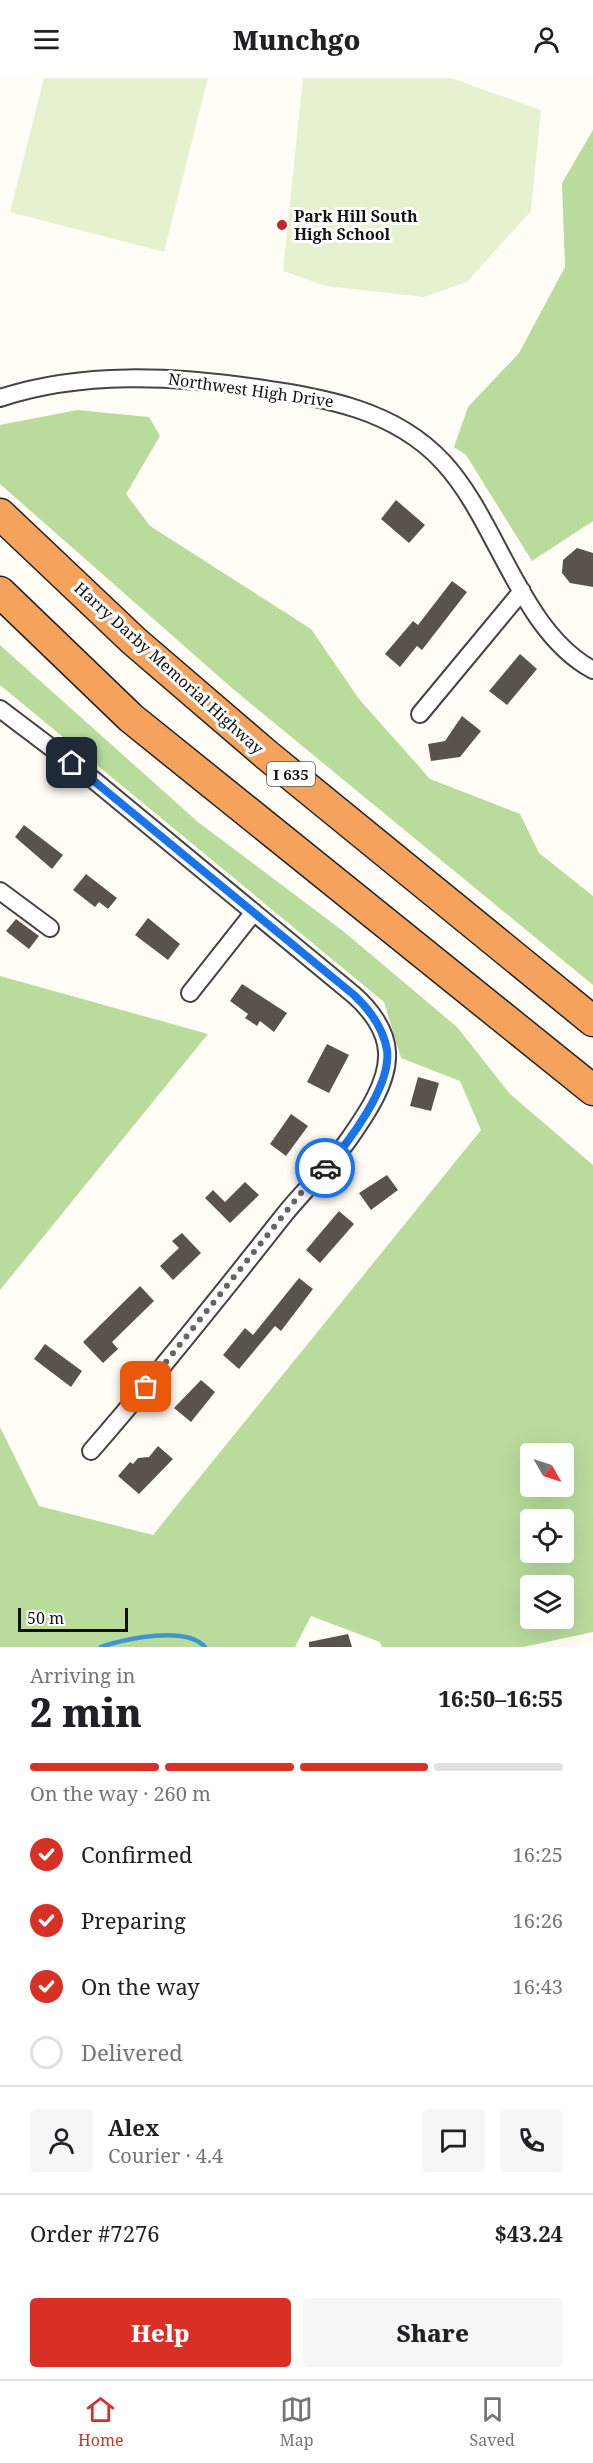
<!DOCTYPE html>
<meta charset="utf-8">
<style>
body{margin:0;font-family:"Noto Serif",serif;background:#f6f6f6;color:#202124;height:100vh;display:flex;flex-direction:column;font-size:22px;white-space:nowrap}
*{box-sizing:border-box;margin:0}
p{font-size:20px;color:#757577}
.icon{flex:none;width:33px;height:33px;fill:none;stroke:currentColor;stroke-width:2;stroke-linecap:round;stroke-linejoin:round}
.map{position:relative;height:1569px;overflow:hidden}
.sheet{display:flex;flex-direction:column;background:#fff;flex:1}
.sheet>*{flex:none}
.needle{width:39px;rotate:129deg}
.buttons{position:absolute;left:520px;top:1365px;display:grid;gap:12px}
.buttons a{display:grid;place-items:center;width:54px;height:54px;border-radius:6px;background:#fff;box-shadow:0 6px 24px #0002;font-size:30px}
.scale{position:absolute;left:18px;bottom:15px;width:110px;box-sizing:border-box;padding-left:6px;border:3px solid #111;border-top:0;font-size:16px;line-height:21px;white-space:nowrap;color:#111;-webkit-text-stroke:4px #fff;paint-order:stroke}
.pin{position:absolute;display:grid;place-items:center;width:51px;height:51px;color:#fff;margin:-26px;border-radius:12px;box-shadow:0 3px 9px #0006}
.courier{position:absolute;display:grid;place-items:center;width:60px;height:60px;margin:-30px;border:4px solid #1a73e8;border-radius:50%;background:#fff;color:#222;box-shadow:0 2px 8px #0007}
.head em{font-style:normal;font-weight:800}
.head div{display:flex;flex-direction:column-reverse}
.head{display:flex;align-items:center;justify-content:space-between;height:102px;padding:0 30px}
h1{font-size:39px;font-weight:800;line-height:45px}
.bar{display:grid;grid-template-columns:repeat(4,1fr);gap:9px 6px;align-content:center;height:72px;padding:0 30px}
.bar i{height:8px;border-radius:4px;background:#e0e0e0}
.bar .current{background:#d93025}
.bar p{grid-column:span 4}
.line{display:flex;align-items:center;gap:15px;padding:0 30px;border-top:2px solid #e0e0e0}
.line div{flex:1}
.round{display:grid;place-items:center;flex:none;width:63px;height:63px;border-radius:6px;background:#f6f6f6}
ol{padding:0 30px;list-style:none}
li{display:flex;align-items:center;gap:18px;height:66px}
li p{margin-inline-start:auto}
li .icon{padding:6px;border-radius:50%;background:#d93025;color:#fff;stroke-width:4}
li:last-child{color:#757577}
li i{width:33px;height:33px;border:3px solid #e0e0e0;border-radius:50%}
.button{display:flex;gap:12px;margin-top:auto;padding:12px 30px}
.button a{flex:1;height:69px;border-radius:6px;background:#d93025;color:#fff;font-size:24px;font-weight:800;line-height:69px;text-align:center}
.button a+a{background:#f6f6f6;color:#202124}
header{display:flex;justify-content:space-between;align-items:center;height:78px;padding:0 30px;background:#fff;font-size:27px;font-weight:800}
.tab-bar{display:flex;justify-content:space-around;align-items:center;height:84px;border-top:2px solid #e0e0e0;background:#fff;font-size:16px;color:#757577}
.tab-bar a{display:grid;justify-items:center;gap:3px}
.tab-bar .current{color:#d93025}
.map>svg:first-child{display:block}
.forest{fill:#b9dc9c;fill-rule:evenodd}
.pitch{fill:#e6f2cf}
.lines{fill:none;stroke-linecap:round;stroke-linejoin:round}
.stream{stroke:#3f96cf;stroke-width:4.5}
.building{fill:#5a524d}
.street-casing{stroke:#444;stroke-width:20}
.highway-casing{stroke:#222;stroke-width:33}
.street{stroke:#fff;stroke-width:16}
.highway{stroke:#f5a25d;stroke-width:30}
.done{stroke:#646461;stroke-width:6;stroke-dasharray:0 10.8}
.route{stroke:#1a73e8;stroke-width:8}
.poi-dot{fill:#c4262e;stroke:#fff;stroke-width:2}
.labels{text-anchor:middle;dominant-baseline:central;stroke-width:6;stroke-linejoin:round;paint-order:stroke}
.shield{fill:#fff;stroke:#585858;stroke-width:1.5}
.shield-label{font-size:15px;font-weight:bold;fill:#111}
.poi-label{font-size:16px;font-weight:bold;fill:#111;stroke:#fff;text-anchor:start}
.street-label{font-size:16px;fill:#111;stroke:#fff}
</style>
<header><svg class="icon" aria-label="menu" viewBox="0 0 24 24"><path d="M4 6h16M4 12h16M4 18h16"/></svg>Munchgo<svg class="icon" aria-label="person" viewBox="0 0 24 24"><circle cx="12" cy="8" r="4"/><path d="M4 21q1-7 8-7t8 7"/></svg></header>
<div class="map">
<svg width="593" height="1569" viewBox="0 0 593 1569">
<rect width="100%" height="100%" fill="#fffdf5"/>
<path class="forest" d="M593,52V443L532,483L466,377L454,369L468,329L519,275L565,189L562,105Z
M77,332L149,339L160,358L126,416L150,448L311,551L359,621L430,701L520,736L539,775L593,818V907L233,611L0,406V347Z
M0,567L198,744L343,853L457,949L510,1016L593,1087V1554L523,1569H382L380,1564L311,1538L295,1569H0V1349L39,1428L153,1457L481,1052L460,1003L401,980L384,924L0,607ZM531,1376H564V1408H531ZM531,1442H564V1474H531ZM531,1508H564V1540H531Z
M0,898L208,956L0,1212Z"/>
<path class="pitch" d="M44,0H208L164,174L10,134Z
M303,0H451L541,32L531,133L467,204L424,219L326,208L283,193Z"/>
<g class="lines">
<path class="stream" d="M101,1569C127,1560 186,1548 205,1569"/>
</g>
<path class="building" d="M396,422L425,447L409,465L381,441Z
M577,470L593,475V509L570,505L562,495L563,482Z
M452,503L467,514L422,572L417,568L400,589L385,576L413,543L418,547Z
M520,576L537,591L507,627L489,613Z
M462,638L481,653L460,679L431,683L428,666L445,663Z
M24,747L63,777L52,791L15,759Z
M86,796L117,820L108,831L99,824L95,829L73,812Z
M148,840L180,866L168,882L135,857Z
M16,841L39,858L29,871L6,853Z
M242,906L287,935L274,954L260,943L257,948L245,940L248,936L230,923Z
M327,966L349,977L329,1015L307,1004Z
M418,999L439,1005L431,1033L410,1028Z
M291,1036L308,1048L286,1078L270,1066Z
M387,1097L398,1112L371,1132L359,1115Z
M245,1104L259,1117L230,1145L205,1120L213,1112L225,1124Z
M339,1133L354,1146L320,1185L306,1172Z
M182,1155L201,1175L173,1202L160,1188L179,1170L172,1163Z
M299,1200L313,1211L281,1253L275,1248L239,1291L223,1277L245,1250L253,1257Z
M140,1208L154,1223L112,1264L118,1271L103,1285L83,1264Z
M45,1266L82,1293L71,1309L34,1281Z
M201,1302L215,1314L191,1344L174,1330Z
M158,1368L173,1381L139,1416L118,1398L130,1384L133,1386L138,1380L149,1379Z
M348,1556L352,1569H309V1564Z"/>
<g class="lines">
<defs>
<path id="street" d="M0,320C82,293 173,298 257,310C324,320 394,331 443,384C498,443 520,553 593,592
M0,631L90,699L354,917C370,931 386,952 387,974C389,1004 365,1038 349,1061C330,1088 305,1111 284,1137C221,1217 158,1296 91,1373
M420,636L522,513
M0,813L50,850
M190,915L254,834"/>
<path id="highway" d="M0,436L134,563L268,678L593,943
M0,514L131,640L593,1012"/>
</defs>
<use href="#street" class="street-casing"/>
<use href="#highway" class="highway-casing"/>
<use href="#street" class="street"/>
<use href="#highway" class="highway"/>
</g>
<g class="lines">
<path class="done" d="M146,1309L309,1105L325,1090"/>
<path class="route" d="M72,685L354,917C370,932 383,949 387,972C392,1007 348,1066 325,1090"/>
</g>
<circle class="poi-dot" cx="282" cy="147" r="6"/>
<g class="labels">
<rect class="shield" x="267" y="684" width="48" height="24" rx="4.5"/>
<g class="shield-label">
<text x="291" y="696">I 635</text>
</g>
<g class="poi-label">
<text x="294" y="138">Park Hill South<tspan x="294" dy="18">High School</tspan></text>
</g>
<g class="street-label">
<text transform="translate(251 312) rotate(8)">Northwest High Drive</text>
<text transform="translate(169 590) rotate(42)">Harry Darby Memorial Highway</text>
</g>
</g>
</svg>
<div class="buttons">
<a><svg class="needle" viewBox="-14 -14 28 28"><path d="M0-13l5 13h-10z" fill="#e53935"/><path d="M0 13l5-13h-10z" fill="#757577"/></svg></a>
<a><svg class="icon" aria-label="locate" viewBox="0 0 24 24"><circle cx="12" cy="12" r="6"/><path d="M12 2v4M12 18v4M2 12h4M18 12h4"/></svg></a>
<a><svg class="icon" aria-label="layers" viewBox="0 0 24 24"><path d="M12 4l9 5-9 5-9-5zM3 14l9 5 9-5"/></svg></a>
</div>
<div class="scale">50 m</div>
<div class="pin" style="left:146px;top:1309px;background:#ea580c"><svg class="icon" aria-label="bag" viewBox="0 0 24 24"><path d="M5 8h14l-1 12H6zM9 8a3 3 0 0 1 6 0"/></svg></div>
<div class="pin" style="left:72px;top:685px;background:#1f2937"><svg class="icon" aria-label="home" viewBox="0 0 24 24"><path d="M3 11l9-7 9 7M6 9v11h12V9"/></svg></div>
<div class="courier" style="left:325px;top:1090px"><svg class="icon" aria-label="car" viewBox="0 0 24 24"><path d="M5 17H2v-5l4-1 3-4h7l3 4 3 1v5h-3M9 17h6M6 11h13"/><circle cx="7" cy="17" r="2"/><circle cx="17" cy="17" r="2"/></svg></div>
</div>
<section class="sheet">
<div class="head"><div><h1>2 min</h1><p>Arriving in</p></div><em>16:50–16:55</em></div>
<div class="bar"><i class="current"></i><i class="current"></i><i class="current"></i><i></i><p>On the way · 260 m</p></div>
<ol>
<li><svg class="icon" aria-label="check" viewBox="0 0 24 24"><path d="M5 12l5 5 9-10"/></svg>Confirmed<p>16:25</p></li>
<li><svg class="icon" aria-label="check" viewBox="0 0 24 24"><path d="M5 12l5 5 9-10"/></svg>Preparing<p>16:26</p></li>
<li><svg class="icon" aria-label="check" viewBox="0 0 24 24"><path d="M5 12l5 5 9-10"/></svg>On the way<p>16:43</p></li>
<li><i></i>Delivered</li>
</ol>
<div class="line" style="height:108px"><a class="round"><svg class="icon" aria-label="person" viewBox="0 0 24 24"><circle cx="12" cy="8" r="4"/><path d="M4 21q1-7 8-7t8 7"/></svg></a><div><b>Alex</b><p>Courier · 4.4</p></div><a class="round"><svg class="icon" aria-label="chat" viewBox="0 0 24 24"><path d="M4 5h16v11H9l-5 4z"/></svg></a><a class="round"><svg class="icon" aria-label="phone" viewBox="0 0 24 24"><path d="M5 4h4l2 5-3 2q2 4 5 5l2-3 5 2v4C11 20 4 13 5 4z"/></svg></a></div>
<div class="line" style="height:78px"><div>Order #7276</div><b>$43.24</b></div>
<div class="button"><a>Help</a><a>Share</a></div>
</section>
<nav class="tab-bar">
<a class="current"><svg class="icon" aria-label="home" viewBox="0 0 24 24"><path d="M3 11l9-7 9 7M6 9v11h12V9"/></svg>Home</a>
<a><svg class="icon" aria-label="map" viewBox="0 0 24 24"><path d="M3 6l6-2 6 2 6-2v14l-6 2-6-2-6 2zM9 4v14M15 6v14"/></svg>Map</a>
<a><svg class="icon" aria-label="saved" viewBox="0 0 24 24"><path d="M7 4h10v16l-5-4-5 4z"/></svg>Saved</a>
</nav>
